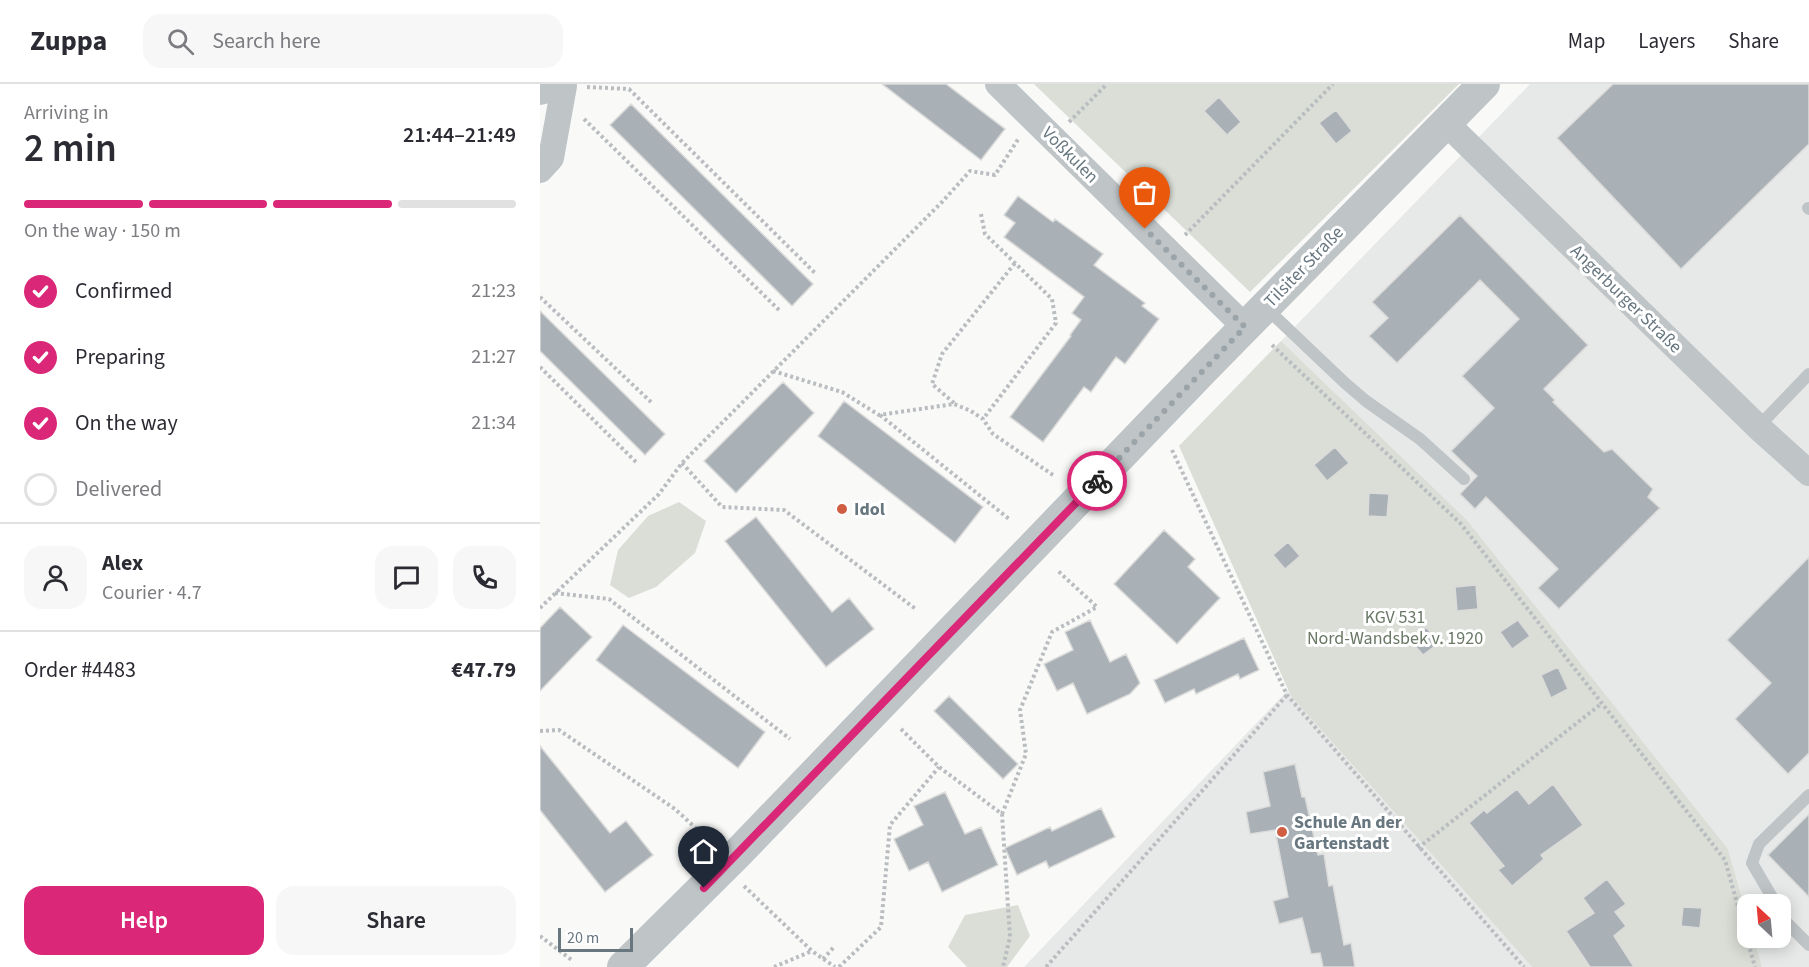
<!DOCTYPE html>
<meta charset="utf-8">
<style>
body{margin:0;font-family:"Source Sans 3",sans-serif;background:#f7f7f7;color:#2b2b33;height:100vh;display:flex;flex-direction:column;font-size:22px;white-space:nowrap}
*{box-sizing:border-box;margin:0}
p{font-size:20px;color:#7c7c81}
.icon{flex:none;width:33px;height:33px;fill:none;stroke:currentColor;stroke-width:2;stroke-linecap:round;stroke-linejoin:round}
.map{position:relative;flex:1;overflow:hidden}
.drawer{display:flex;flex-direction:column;background:#fff;width:540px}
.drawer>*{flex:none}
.needle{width:39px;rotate:334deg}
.fabs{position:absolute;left:1197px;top:810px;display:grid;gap:12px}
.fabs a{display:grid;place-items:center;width:54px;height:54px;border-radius:12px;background:#fff;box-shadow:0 3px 15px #0003;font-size:30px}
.scale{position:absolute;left:18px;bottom:15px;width:75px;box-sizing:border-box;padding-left:6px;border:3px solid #67767f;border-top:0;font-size:16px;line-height:21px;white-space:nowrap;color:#67767f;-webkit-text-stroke:4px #fff;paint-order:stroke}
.pin{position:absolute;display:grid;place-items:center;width:51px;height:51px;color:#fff;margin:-62px -26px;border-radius:50% 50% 50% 0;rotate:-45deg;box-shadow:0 0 6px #0007}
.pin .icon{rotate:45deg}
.courier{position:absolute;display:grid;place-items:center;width:60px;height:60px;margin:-30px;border:4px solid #db2777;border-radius:50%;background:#fff;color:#222;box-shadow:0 2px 8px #0007}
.summary em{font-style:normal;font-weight:600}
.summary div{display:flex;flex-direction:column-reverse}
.summary{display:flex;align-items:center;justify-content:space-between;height:102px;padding:0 24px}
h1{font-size:39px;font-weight:600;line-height:45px}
.bar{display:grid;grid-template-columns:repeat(4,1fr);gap:9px 6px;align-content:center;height:72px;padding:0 24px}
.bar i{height:8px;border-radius:4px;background:#e1e1e2}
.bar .current{background:#db2777}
.bar p{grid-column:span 4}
.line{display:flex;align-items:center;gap:15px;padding:0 24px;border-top:2px solid #e1e1e2}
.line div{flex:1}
.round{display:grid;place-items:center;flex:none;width:63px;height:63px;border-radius:18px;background:#f7f7f7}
ol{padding:0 24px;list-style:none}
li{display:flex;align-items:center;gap:18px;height:66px}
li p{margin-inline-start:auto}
li .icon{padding:6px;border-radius:50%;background:#db2777;color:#fff;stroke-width:4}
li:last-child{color:#7c7c81}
li i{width:33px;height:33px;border:3px solid #e1e1e2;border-radius:50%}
.action{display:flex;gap:12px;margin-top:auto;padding:12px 24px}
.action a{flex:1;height:69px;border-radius:18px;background:#db2777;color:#fff;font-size:24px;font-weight:600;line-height:69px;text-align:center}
.action a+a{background:#f7f7f7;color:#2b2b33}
header{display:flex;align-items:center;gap:36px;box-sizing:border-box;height:84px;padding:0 30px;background:#fff;border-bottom:2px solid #e1e1e2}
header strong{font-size:28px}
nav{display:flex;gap:33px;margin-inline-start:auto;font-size:21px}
.search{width:420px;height:54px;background:#f7f7f7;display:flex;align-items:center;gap:15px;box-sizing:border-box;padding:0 21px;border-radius:18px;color:#7c7c81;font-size:22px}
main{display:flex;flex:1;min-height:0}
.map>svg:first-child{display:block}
.built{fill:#e7e8e8}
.green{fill:#daded7}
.building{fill:#a9b0b6;stroke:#dbdbda;stroke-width:1.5}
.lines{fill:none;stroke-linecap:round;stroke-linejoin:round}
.path{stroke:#babdc0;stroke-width:4;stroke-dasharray:3 3;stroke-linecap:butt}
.service{stroke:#bfc4c7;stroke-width:12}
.minor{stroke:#bfc4c7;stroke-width:26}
.tertiary{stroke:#bfc4c7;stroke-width:32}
.done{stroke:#9aa4a9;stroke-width:6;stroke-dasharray:0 10.8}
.route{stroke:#db2777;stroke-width:8}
.poi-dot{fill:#cf5e42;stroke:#fff;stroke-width:2}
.labels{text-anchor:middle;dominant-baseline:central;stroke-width:6;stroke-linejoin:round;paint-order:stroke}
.street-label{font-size:18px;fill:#67767f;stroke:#fff}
.poi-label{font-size:18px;font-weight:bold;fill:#67767f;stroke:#fff;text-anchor:start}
.park-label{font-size:18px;fill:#6a7866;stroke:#fff}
</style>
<header>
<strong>Zuppa</strong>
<div class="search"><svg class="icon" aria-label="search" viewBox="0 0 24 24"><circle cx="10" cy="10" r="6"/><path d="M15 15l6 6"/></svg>Search here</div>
<nav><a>Map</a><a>Layers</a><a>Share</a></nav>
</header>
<main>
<section class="drawer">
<div class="summary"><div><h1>2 min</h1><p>Arriving in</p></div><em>21:44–21:49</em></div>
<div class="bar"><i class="current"></i><i class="current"></i><i class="current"></i><i></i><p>On the way · 150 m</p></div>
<ol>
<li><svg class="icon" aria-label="check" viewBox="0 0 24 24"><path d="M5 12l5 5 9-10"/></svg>Confirmed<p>21:23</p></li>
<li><svg class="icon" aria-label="check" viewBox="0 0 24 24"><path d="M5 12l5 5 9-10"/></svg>Preparing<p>21:27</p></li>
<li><svg class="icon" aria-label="check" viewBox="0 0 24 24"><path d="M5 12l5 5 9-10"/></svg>On the way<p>21:34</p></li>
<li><i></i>Delivered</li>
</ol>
<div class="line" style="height:108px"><a class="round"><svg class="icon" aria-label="person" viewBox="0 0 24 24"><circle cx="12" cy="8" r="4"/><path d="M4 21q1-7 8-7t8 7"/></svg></a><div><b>Alex</b><p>Courier · 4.7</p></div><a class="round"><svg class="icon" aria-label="chat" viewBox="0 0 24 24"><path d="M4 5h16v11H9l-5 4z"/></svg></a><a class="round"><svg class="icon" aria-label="phone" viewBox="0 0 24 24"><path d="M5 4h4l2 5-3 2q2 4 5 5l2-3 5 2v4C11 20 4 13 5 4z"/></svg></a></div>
<div class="line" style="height:78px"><div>Order #4483</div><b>€47.79</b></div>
<div class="action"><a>Help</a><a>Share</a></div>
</section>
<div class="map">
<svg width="1269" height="883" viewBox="0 0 1269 883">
<rect width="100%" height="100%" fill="#f9f9f8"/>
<path class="built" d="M990,0H1269V883H1222L1214,854H1240V820H1208L1207,832L1188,765L927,436L741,257Z
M748,606L751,612L992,883H484Z"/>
<path class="green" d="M494,0H919L710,208Z
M741,257L927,436L1188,765L1207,832L1208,854H1214L1222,883H992L751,612L639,362Z
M139,418L166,437L155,469L116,503L89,514L70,501L78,466L108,432Z
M478,821L490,852L467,883H427L408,863L425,831Z"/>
<path class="building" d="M342,0H406L465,45L441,76Z
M1073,0H1269V60L1141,185L1017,54Z
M679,13L701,38L687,51L664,27Z
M91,20L273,200L252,222L70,41Z
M796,26L812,47L796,60L779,39Z
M478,112L513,138L515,135L563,170L554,181L605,219L602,222L619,235L585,280L576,273L551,308L544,303L503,358L470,333L531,252L530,251L541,236L532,229L544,213L464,153L475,139L464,131Z
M920,131L1048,261L1004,305L1015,316L1013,318L1064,368L1072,365L1113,405L1108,413L1120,424L1019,525L998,504L1018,485L946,413L935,425L920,410L937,392L911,367L954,324L922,292L979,235L940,196L857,279L829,252L848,234L832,218Z
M0,227L125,350L105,371L0,267Z
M243,298L274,329L196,409L164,377Z
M304,317L443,423L415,459L278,352Z
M795,363L809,379L787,397L774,381Z
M829,409L849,410L847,433L828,432Z
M216,433L292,528L309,514L334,545L286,583L185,457Z
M624,446L655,475L648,483L680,514L637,560L574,500Z
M748,458L760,472L745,485L733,471Z
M1269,473V669L1248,690L1195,635L1231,599L1187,556Z
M936,501L938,525L917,527L915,503Z
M20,523L52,553L0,607V544Z
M550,536L570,578L586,570L600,599L590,610L547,630L533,599L517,607L504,580L533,566L525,548Z
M978,536L990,552L972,565L960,548Z
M83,541L225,648L198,684L56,576Z
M886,543L899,559L883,571L870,556Z
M704,554L719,586L700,595L698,590L656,610L654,605L625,619L614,596Z
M1018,583L1028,605L1011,614L1001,591Z
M409,612L478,680L463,695L394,627Z
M0,662L70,749L86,737L113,771L65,808L0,726Z
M755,680L762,713H765L778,771L784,770L789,802L793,801L804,861L811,859L815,883H783L780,869L771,870L762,834L739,840L733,817L748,813L735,746L710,750L706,728L730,722L723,688Z
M1013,700L1043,741L1001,771L1004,775L972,802L958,786L964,782L929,739L944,726L947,729L977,705L989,720Z
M405,708L425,750L441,743L458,781L402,808L388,778L369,787L354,755L383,741L374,722Z
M561,724L575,753L509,784L506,777L477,791L465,764L510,743L512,747Z
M1269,730V813L1228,771Z
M1067,795L1086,820L1075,828L1086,842L1074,852L1094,883H1050L1026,847L1054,829L1043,814Z
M1143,823L1162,824L1160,844L1141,842Z"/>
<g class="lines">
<path class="path" d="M47,3L89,5L276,190
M44,35L240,227
M529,38L567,0
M441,130L445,150L512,215L516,239L443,335
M645,151L793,0
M0,213L111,318
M732,261L921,440L1185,776L1215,883
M0,283L98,380
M233,287L302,308L339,331L414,320L431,327L443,335L453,350L513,391
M414,319L392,300L402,270L475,179
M340,331L469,435
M632,366L747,611L984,883
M142,379L182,423L244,426L377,526
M15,509L69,515L250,655
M0,524L119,410L142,379L403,117L430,87L455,91L479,54
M361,645L399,683L462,730L470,853L463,883
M0,647L19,646L135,725L160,748
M462,730L486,670L480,626L512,548L557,523L517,486
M878,764L1061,620
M204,802L272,867L295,883
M0,852L33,877
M283,875L294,863
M234,883L272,867
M299,883L341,843L350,741L399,683
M506,883L747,611"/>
<path class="service" d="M1268,124L1269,125
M725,223L805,299L826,317L880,355L924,395
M1218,343L1269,290
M1236,820L1212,779L1219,760L1269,711
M1240,829L1244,836L1269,861"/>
<path class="minor" d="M458,0L705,243
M0,8L24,2L11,74L0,86
M906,39L1218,343L1269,389"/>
<path class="tertiary" d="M83,883L196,771L663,286L944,0"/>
</g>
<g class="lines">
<path class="done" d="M557,397L705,243L605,145"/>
<path class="route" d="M164,804L557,397"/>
</g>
<g class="poi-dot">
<circle cx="302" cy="425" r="6"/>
<circle cx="742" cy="748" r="6"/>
</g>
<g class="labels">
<g class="street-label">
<text transform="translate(530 71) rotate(45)">Voßkulen</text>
<text transform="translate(764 183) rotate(-46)">Tilsiter Straße</text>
<text transform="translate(1086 215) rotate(44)">Angerburger Straße</text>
</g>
<g class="poi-label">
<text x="314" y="425">Idol</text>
<text x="754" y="738">Schule An der<tspan x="754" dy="21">Gartenstadt</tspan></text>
</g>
<g class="park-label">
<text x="855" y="533">KGV 531<tspan x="855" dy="21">Nord-Wandsbek v. 1920</tspan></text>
</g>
</g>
</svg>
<div class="fabs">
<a><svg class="needle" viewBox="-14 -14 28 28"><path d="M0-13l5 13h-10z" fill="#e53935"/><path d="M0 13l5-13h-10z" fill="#7c7c81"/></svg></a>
</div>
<div class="scale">20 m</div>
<div class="pin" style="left:605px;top:145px;background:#ea580c"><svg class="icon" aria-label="bag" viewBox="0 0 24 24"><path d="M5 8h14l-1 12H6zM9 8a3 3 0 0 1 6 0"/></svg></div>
<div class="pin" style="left:164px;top:804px;background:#1f2937"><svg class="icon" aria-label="home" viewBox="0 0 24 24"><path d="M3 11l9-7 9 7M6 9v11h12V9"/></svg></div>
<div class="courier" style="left:557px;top:397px"><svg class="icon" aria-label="bike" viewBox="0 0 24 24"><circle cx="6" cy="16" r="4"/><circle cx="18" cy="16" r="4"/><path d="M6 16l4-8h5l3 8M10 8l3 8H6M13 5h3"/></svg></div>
</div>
</main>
